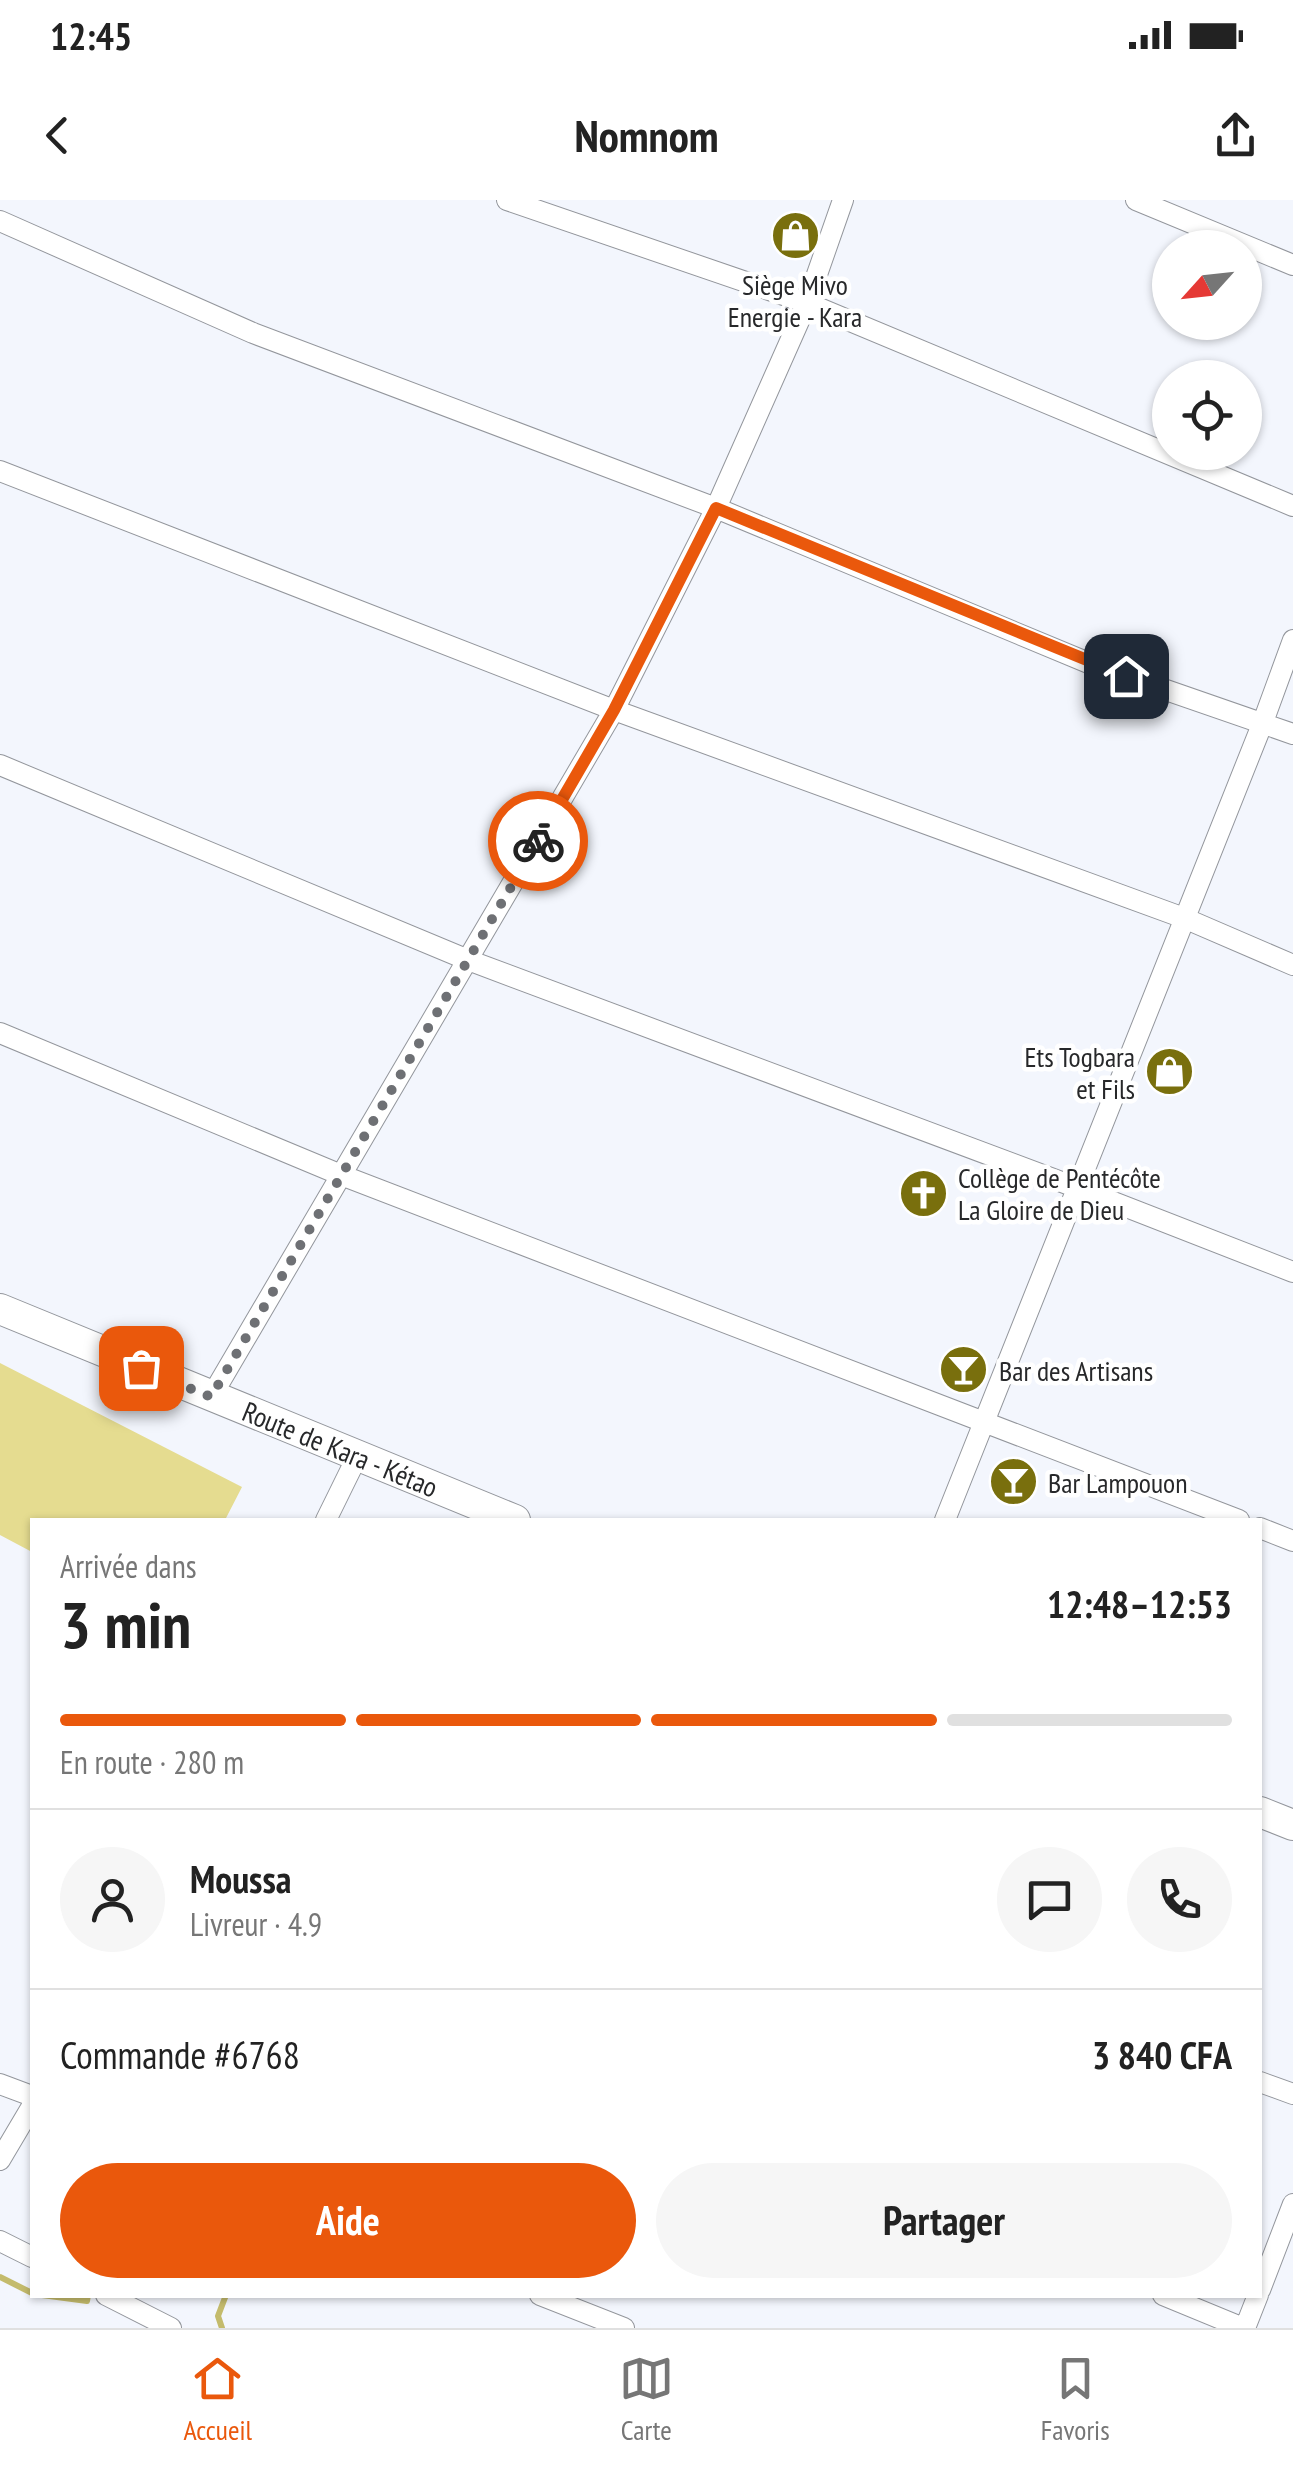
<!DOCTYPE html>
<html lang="fr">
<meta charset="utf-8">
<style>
body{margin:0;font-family:"PT Sans Narrow",sans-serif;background:#f6f6f6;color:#222;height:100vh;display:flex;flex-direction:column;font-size:38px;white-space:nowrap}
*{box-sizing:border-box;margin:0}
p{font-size:32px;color:#767676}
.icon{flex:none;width:55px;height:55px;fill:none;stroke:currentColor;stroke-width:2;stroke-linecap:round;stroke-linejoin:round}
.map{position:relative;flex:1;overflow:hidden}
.side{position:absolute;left:30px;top:1318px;width:1232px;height:780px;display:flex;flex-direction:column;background:#fff;border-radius:0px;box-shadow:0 2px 8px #0004}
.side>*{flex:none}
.needle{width:65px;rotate:243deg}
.controls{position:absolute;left:1152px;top:30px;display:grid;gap:20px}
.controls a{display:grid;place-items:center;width:110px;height:110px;border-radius:50%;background:#fff;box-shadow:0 2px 8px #0004;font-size:50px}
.pin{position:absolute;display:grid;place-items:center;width:85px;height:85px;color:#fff;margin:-42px;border-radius:20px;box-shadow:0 5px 15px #0006}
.courier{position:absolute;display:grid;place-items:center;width:100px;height:100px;margin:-50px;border:8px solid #ea580c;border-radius:50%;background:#fff;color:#222;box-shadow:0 2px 12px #0007}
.overview em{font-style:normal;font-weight:700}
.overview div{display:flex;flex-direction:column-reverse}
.overview{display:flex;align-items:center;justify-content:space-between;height:170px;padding:0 30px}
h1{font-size:65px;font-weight:700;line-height:75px}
.bar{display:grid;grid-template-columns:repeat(4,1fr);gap:15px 10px;align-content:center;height:120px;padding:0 30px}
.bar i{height:12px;border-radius:8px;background:#e0e0e0}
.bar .current{background:#ea580c}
.bar p{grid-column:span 4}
.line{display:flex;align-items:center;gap:25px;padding:0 30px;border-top:2px solid #e0e0e0}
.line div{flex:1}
.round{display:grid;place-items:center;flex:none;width:105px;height:105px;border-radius:52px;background:#f6f6f6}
.button{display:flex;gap:20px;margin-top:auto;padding:20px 30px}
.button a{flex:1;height:115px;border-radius:60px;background:#ea580c;color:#fff;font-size:40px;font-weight:700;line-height:115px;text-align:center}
.button a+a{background:#f6f6f6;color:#222}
.status{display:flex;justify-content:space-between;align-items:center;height:70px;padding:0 50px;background:#fff;direction:ltr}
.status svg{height:28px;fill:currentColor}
header{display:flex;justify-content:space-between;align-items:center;height:130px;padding:0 30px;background:#fff;font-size:45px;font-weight:700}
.tabs{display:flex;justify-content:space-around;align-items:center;height:140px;border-top:2px solid #e0e0e0;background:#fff;font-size:28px;color:#767676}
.tabs a{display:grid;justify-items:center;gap:5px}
.tabs .current{color:#ea580c}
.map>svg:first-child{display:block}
.green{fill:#e5dc90}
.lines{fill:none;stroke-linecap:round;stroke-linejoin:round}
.stream{stroke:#c4bb6c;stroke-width:6}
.street-casing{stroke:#93969c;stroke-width:22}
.primary-casing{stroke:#93969c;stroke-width:32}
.street{stroke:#fff;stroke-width:20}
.primary{stroke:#fff;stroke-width:30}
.done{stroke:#6e7074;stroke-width:10;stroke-dasharray:0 18}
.route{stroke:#ea580c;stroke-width:12}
.labels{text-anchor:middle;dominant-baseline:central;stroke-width:9;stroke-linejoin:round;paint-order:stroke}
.poi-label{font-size:28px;fill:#27282a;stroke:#fff;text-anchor:start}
.street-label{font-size:28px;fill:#27282a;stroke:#fff}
</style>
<div class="status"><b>12:45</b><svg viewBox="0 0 49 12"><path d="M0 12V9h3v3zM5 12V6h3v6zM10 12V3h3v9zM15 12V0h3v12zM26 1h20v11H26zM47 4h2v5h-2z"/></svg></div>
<header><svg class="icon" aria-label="back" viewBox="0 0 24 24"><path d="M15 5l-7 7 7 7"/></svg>Nomnom<svg class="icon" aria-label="share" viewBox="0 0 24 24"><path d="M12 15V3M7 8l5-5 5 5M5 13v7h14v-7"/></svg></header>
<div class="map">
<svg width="1293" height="2128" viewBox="0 0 1293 2128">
<rect width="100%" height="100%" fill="#f3f6fd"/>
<path class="green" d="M0,1163L242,1287L225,1320H32V1352L0,1335Z"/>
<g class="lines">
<path class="stream" d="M0,2077L32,2093
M42,2095L87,2101L88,2095
M222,2128L218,2116L226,2095"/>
<defs>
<path id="street" d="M507,0L807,103L1293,306
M1136,0L1293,65
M0,21L253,133L716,308L1091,464L1293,534
M0,271L614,510L1184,718L1293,765
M0,565L468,760L1075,987L1293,1072
M0,833L341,975L1239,1320
M211,1197L614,510L716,308L807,103L843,0
M326,1320L357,1257
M945,1320L1263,522L1293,440
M1260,1328L1293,1341
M1260,1882L1293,1894
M0,1884L32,1896
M0,1960L32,1906
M0,2041L32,2057
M1260,2090L1293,2004
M106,2095L171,2128
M540,2095L624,2128
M1163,2095L1243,2128
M1245,2128L1258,2095"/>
<g id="primary">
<path id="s1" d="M0,1109L515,1320"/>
<path d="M1260,1612L1293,1625"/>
</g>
</defs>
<use href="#street" class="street-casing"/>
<use href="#primary" class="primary-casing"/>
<use href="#street" class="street"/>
<use href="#primary" class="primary"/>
</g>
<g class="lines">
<path class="done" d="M141,1168L211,1197L538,641"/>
<path class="route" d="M538,641L614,510L716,308L1126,476"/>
</g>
<defs>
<symbol id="shop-disc" viewBox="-11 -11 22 22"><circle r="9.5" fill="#796f0d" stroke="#fff"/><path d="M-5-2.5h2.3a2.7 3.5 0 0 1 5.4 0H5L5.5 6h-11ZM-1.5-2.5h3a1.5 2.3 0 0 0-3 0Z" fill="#fff"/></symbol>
<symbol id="church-disc" viewBox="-11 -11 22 22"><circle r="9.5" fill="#796f0d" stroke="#fff"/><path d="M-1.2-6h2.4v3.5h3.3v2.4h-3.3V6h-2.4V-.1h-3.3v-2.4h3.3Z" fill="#fff"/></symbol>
<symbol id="bar-disc" viewBox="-11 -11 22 22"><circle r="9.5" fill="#796f0d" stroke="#fff"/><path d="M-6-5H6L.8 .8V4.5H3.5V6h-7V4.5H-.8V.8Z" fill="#fff"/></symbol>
</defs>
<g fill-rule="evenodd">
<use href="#shop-disc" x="768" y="8" width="55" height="55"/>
<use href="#shop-disc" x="1142" y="844" width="55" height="55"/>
<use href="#church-disc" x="896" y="966" width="55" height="55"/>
<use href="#bar-disc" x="936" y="1142" width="55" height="55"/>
<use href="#bar-disc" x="986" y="1254" width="55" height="55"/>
</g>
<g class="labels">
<g class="poi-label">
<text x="795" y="84" text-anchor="middle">Siège Mivo<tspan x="795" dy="32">Energie - Kara</tspan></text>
<text x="1135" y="856" text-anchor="end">Ets Togbara<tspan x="1135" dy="32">et Fils</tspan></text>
<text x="958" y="977">Collège de Pentécôte<tspan x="958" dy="32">La Gloire de Dieu</tspan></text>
<text x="999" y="1170">Bar des Artisans</text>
<text x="1048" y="1282">Bar Lampouon</text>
</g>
<g class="street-label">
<text stroke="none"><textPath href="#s1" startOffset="368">Route de Kara - Kétao</textPath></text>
</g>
</g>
</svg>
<div class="controls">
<a><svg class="needle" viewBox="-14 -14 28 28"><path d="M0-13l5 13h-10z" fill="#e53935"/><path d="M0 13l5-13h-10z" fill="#767676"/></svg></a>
<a><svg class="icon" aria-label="locate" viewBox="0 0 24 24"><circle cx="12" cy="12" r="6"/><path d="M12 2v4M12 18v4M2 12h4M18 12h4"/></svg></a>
</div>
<div class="pin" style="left:141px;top:1168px;background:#ea580c"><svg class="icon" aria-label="bag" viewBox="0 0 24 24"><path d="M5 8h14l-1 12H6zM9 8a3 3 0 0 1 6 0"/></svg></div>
<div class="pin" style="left:1126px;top:476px;background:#1f2937"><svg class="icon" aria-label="home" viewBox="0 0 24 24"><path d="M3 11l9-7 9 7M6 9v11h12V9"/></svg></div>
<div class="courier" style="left:538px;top:641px"><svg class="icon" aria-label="bike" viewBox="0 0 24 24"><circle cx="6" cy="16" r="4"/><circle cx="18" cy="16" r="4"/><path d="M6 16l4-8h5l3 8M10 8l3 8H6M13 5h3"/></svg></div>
<section class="side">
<div class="overview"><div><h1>3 min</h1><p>Arrivée dans</p></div><em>12:48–12:53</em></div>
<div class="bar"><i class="current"></i><i class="current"></i><i class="current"></i><i></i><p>En route · 280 m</p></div>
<div class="line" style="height:180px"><a class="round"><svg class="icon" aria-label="person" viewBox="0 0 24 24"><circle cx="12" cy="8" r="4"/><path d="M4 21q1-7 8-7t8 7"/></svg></a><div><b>Moussa</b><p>Livreur · 4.9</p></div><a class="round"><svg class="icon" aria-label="chat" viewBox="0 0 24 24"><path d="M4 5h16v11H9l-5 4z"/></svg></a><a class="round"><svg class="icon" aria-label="phone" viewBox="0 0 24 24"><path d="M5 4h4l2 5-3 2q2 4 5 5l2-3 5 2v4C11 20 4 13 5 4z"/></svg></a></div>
<div class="line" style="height:130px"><div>Commande #6768</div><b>3 840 CFA</b></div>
<div class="button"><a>Aide</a><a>Partager</a></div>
</section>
</div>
<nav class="tabs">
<a class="current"><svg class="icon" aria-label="home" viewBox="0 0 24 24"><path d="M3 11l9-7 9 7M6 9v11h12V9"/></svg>Accueil</a>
<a><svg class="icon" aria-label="map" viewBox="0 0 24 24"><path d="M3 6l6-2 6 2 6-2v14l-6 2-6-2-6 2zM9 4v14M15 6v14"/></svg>Carte</a>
<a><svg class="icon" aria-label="saved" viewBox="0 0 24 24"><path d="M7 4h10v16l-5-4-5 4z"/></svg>Favoris</a>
</nav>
